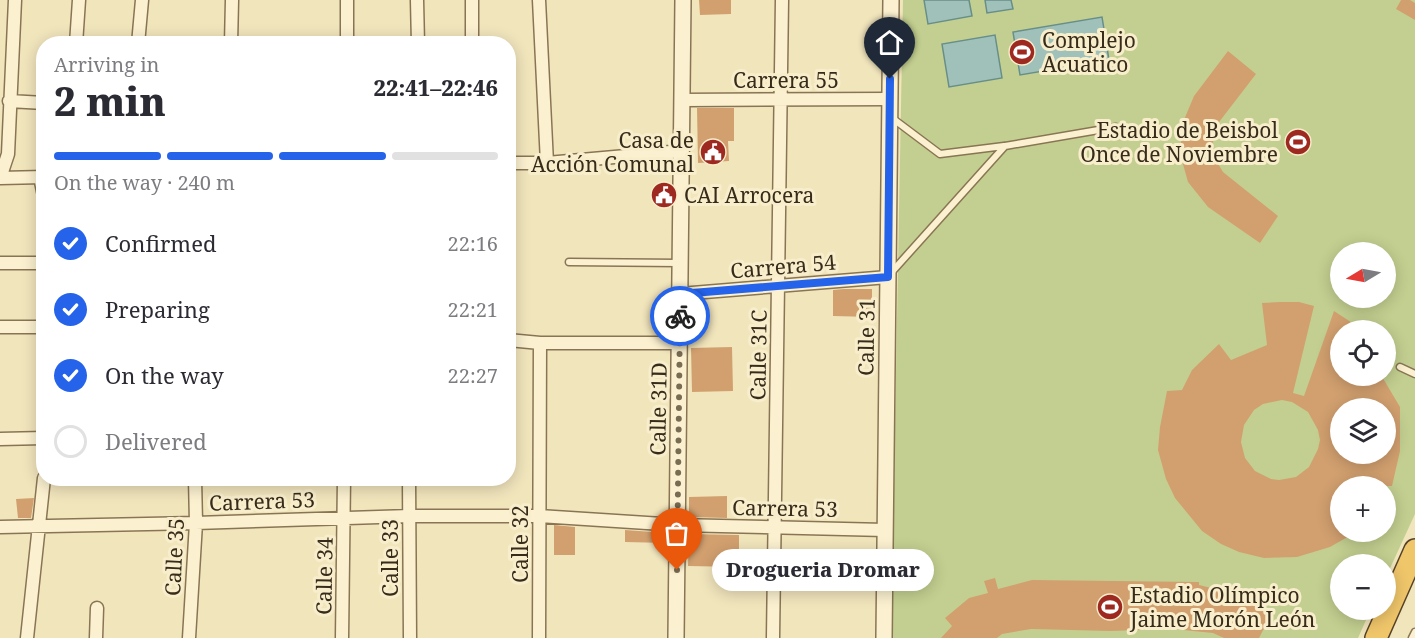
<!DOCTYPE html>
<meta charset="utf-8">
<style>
body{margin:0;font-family:"Noto Serif",serif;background:#f2f2f3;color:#2b2b33;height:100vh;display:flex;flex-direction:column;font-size:22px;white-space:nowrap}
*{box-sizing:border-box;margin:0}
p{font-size:20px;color:#7c7c81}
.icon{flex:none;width:33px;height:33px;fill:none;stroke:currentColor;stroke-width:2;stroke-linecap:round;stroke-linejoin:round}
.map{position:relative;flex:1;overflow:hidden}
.side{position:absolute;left:36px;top:36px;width:480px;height:450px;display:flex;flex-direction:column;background:#fff;border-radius:24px;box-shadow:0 3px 15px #0003}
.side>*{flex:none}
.needle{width:39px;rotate:260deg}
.buttons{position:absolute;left:1330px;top:242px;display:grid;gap:12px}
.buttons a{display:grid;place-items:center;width:66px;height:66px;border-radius:50%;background:#fff;box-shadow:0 3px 15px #0003;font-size:30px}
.pin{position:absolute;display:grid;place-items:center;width:51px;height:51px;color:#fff;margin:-62px -26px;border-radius:50% 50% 50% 0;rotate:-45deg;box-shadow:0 0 6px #0007}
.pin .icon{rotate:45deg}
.courier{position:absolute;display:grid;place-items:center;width:60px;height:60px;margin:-30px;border:4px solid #2563eb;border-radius:50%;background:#fff;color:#222;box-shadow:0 2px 8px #0007}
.bubble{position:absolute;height:42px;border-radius:21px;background:#fff;box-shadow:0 3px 15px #0003;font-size:20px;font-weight:800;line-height:42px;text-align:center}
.overview em{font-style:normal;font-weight:800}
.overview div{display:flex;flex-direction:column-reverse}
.overview{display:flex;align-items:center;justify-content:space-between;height:102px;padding:0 18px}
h1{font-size:39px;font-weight:800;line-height:45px}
.bar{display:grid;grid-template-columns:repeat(4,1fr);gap:9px 6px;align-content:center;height:72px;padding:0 18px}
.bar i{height:8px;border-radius:4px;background:#e1e1e2}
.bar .selected{background:#2563eb}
.bar p{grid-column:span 4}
ol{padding:0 18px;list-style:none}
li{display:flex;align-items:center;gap:18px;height:66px}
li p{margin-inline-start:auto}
li .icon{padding:6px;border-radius:50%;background:#2563eb;color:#fff;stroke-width:4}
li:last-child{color:#7c7c81}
li i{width:33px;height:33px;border:3px solid #e1e1e2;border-radius:50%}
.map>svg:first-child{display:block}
.green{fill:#c3cf90;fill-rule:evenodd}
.water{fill:#a0c1ba;stroke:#678f88;stroke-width:1.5}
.building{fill:#d2a06f;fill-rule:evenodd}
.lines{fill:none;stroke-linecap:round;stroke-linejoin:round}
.service-casing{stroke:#897554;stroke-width:9}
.minor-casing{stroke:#897554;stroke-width:15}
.tertiary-casing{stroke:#897554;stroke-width:18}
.trunk-casing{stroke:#564229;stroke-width:24}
.service{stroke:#fbf1d0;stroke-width:6}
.minor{stroke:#fbf1d0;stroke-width:12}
.tertiary{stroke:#fbf1d0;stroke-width:15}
.trunk{stroke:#f0c66a;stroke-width:21}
.done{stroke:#786c53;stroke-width:6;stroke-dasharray:0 10.8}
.route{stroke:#2563eb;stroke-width:8}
.labels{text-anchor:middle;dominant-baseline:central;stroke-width:6;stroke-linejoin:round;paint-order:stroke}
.poi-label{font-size:21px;fill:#372b1a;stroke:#f8eecc;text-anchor:start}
.street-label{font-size:21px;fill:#372b1a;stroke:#f8eecc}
</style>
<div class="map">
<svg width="1415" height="638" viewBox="0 0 1415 638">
<rect width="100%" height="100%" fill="#f1e5bc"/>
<path class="green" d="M903,0H1415V514L1386,577V564H1341V609H1371L1358,638H891ZM1341,252H1386V297H1341ZM1341,330H1386V375H1341ZM1341,408H1386V453H1341ZM1341,486H1386V531H1341Z"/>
<path class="water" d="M924,0H969L972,16L928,24Z
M985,0H1011L1013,9L987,13Z
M1102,17L1109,60L1020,75L1013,32Z
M995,35L1002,78L949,87L942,44Z"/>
<path class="building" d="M699,0H731V14L700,15Z
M1401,0H1410L1415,3V20L1396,9Z
M1228,51L1256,74L1216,126L1211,152L1223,172L1278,216L1260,243L1208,207L1188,182L1181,157V127L1194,96Z
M697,108H734V141H728L729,161L698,163Z
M844,289H872V317L833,316V290Z
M1281,302H1299L1314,306L1293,393L1304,396L1334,311L1363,330H1341V375H1381L1400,407V451L1392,486H1341V531H1358L1330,547L1297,557L1264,558L1239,552L1221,544L1202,531L1175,498L1166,479L1158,450L1160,427L1167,391L1182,390L1192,370L1219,344L1231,360L1267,345L1262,303ZM1282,400L1292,402L1308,412L1318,430L1320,440L1318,449L1309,467L1296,477L1279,480L1271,479L1255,471L1245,458L1241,442L1244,425L1254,410L1263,404ZM1341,408H1386V453H1341Z
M732,347L733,391L692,392L691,348Z
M727,496V518L689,517V497Z
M34,498L31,518H18L16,499Z
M554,525L575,527V555H554Z
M625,530L667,533V543L625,542Z
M689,534L739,535V567L688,566Z
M995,578L998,589L1032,580L1199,582V585L1228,592V598L1249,601L1272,613L1259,638H1224L1213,633L1173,629L1110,631L1031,629L1002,634L997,638H941L952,626L945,618L969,598L988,593L984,581Z"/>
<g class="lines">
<defs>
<path id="service" d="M892,118L940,154L1004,146
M569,262L680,263
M890,274L1005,146L1116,127
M1400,367L1415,374
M1412,638L1415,632"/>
<path id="minor" d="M417,0L418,44
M472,0V44
M539,0L547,163
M76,44L79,0
M138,44L142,0
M231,44L232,0
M347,44V0
M683,100L890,99
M9,101L44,103
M508,163H547L682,151
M40,177L44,196
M0,178L8,154L15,0
M0,178L44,177
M0,263H44
M680,294L888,277
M0,327H44
M508,340L540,343H680
M0,439L44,438
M409,478L410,638
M0,527L196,523L410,516H539L678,525L885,530
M27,638L44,478
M96,638L97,608
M189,638L196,523L195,478
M342,638L344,478
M539,638L540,343
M773,638L782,0"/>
<path id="tertiary" d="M676,638L683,0
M884,638L891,0"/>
<path id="trunk" d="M1376,638L1415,550"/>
</defs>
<use href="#service" class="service-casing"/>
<use href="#minor" class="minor-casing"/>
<use href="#tertiary" class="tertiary-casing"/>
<use href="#trunk" class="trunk-casing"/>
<use href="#service" class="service"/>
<use href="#minor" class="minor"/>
<use href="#tertiary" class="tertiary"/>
<use href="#trunk" class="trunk"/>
</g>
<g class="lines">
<path class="done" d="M677,570L680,316"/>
<path class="route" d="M680,316V294L888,277L890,79"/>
</g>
<defs>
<symbol id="stadium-disc" viewBox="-11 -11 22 22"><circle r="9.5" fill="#9d2920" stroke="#f8eecc"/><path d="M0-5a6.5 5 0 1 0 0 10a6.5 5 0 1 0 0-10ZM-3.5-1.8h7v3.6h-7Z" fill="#fff"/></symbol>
<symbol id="civic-disc" viewBox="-11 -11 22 22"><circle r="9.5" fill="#9d2920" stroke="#f8eecc"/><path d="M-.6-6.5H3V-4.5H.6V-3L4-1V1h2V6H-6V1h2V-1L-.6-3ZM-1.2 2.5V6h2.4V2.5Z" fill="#fff"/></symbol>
</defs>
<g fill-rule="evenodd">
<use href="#stadium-disc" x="1007" y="37" width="30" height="30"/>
<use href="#stadium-disc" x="1283" y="127" width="30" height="30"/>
<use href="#civic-disc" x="698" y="137" width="30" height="30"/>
<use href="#civic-disc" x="649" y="180" width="30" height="30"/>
<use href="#stadium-disc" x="1095" y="592" width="30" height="30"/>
</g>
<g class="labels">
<g class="poi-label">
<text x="1042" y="40">Complejo<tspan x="1042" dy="24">Acuatico</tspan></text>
<text x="1278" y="130" text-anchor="end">Estadio de Beisbol<tspan x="1278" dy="24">Once de Noviembre</tspan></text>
<text x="694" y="140" text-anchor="end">Casa de<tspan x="694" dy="24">Acción Comunal</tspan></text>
<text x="684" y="195">CAI Arrocera</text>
<text x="1130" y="595">Estadio Olímpico<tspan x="1130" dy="24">Jaime Morón León</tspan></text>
</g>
<g class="street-label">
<text x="786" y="80">Carrera 55</text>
<text transform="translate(783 266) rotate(-5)">Carrera 54</text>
<text transform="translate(866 337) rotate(-89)">Calle 31</text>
<text transform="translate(758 355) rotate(-89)">Calle 31C</text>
<text transform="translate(658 409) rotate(-89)">Calle 31D</text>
<text transform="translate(262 501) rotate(-2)">Carrera 53</text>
<text transform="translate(785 508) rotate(1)">Carrera 53</text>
<text transform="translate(520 544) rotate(-90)">Calle 32</text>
<text transform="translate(174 557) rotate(-87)">Calle 35</text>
<text transform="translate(390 558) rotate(-90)">Calle 33</text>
<text transform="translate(324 576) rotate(-89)">Calle 34</text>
</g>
</g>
</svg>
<div class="buttons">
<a><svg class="needle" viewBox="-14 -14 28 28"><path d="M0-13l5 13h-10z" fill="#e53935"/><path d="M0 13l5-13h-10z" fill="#7c7c81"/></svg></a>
<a><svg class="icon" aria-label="locate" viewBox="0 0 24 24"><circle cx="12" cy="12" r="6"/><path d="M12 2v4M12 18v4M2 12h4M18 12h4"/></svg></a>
<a><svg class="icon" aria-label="layers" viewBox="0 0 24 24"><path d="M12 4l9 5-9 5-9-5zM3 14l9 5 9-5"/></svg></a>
<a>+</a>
<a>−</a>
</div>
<div class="pin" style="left:677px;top:570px;background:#ea580c"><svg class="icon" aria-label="bag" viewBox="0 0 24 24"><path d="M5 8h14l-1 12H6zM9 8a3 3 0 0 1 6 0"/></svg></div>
<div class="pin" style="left:890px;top:79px;background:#1f2937"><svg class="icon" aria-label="home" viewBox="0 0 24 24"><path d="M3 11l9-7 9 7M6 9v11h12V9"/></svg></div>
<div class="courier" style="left:680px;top:316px"><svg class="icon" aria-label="bike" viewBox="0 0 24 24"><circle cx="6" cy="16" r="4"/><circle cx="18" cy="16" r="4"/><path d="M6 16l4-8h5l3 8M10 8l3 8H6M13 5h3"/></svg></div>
<div class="bubble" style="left:712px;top:549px;width:222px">Drogueria Dromar</div>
<section class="side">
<div class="overview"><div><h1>2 min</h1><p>Arriving in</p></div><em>22:41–22:46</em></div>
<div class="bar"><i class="selected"></i><i class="selected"></i><i class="selected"></i><i></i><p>On the way · 240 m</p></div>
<ol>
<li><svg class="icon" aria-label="check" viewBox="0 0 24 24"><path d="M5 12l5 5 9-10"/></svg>Confirmed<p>22:16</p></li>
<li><svg class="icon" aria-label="check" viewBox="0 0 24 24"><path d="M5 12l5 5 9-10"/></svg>Preparing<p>22:21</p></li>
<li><svg class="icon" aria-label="check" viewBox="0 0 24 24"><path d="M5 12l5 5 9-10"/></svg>On the way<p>22:27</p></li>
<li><i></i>Delivered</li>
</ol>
</section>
</div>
